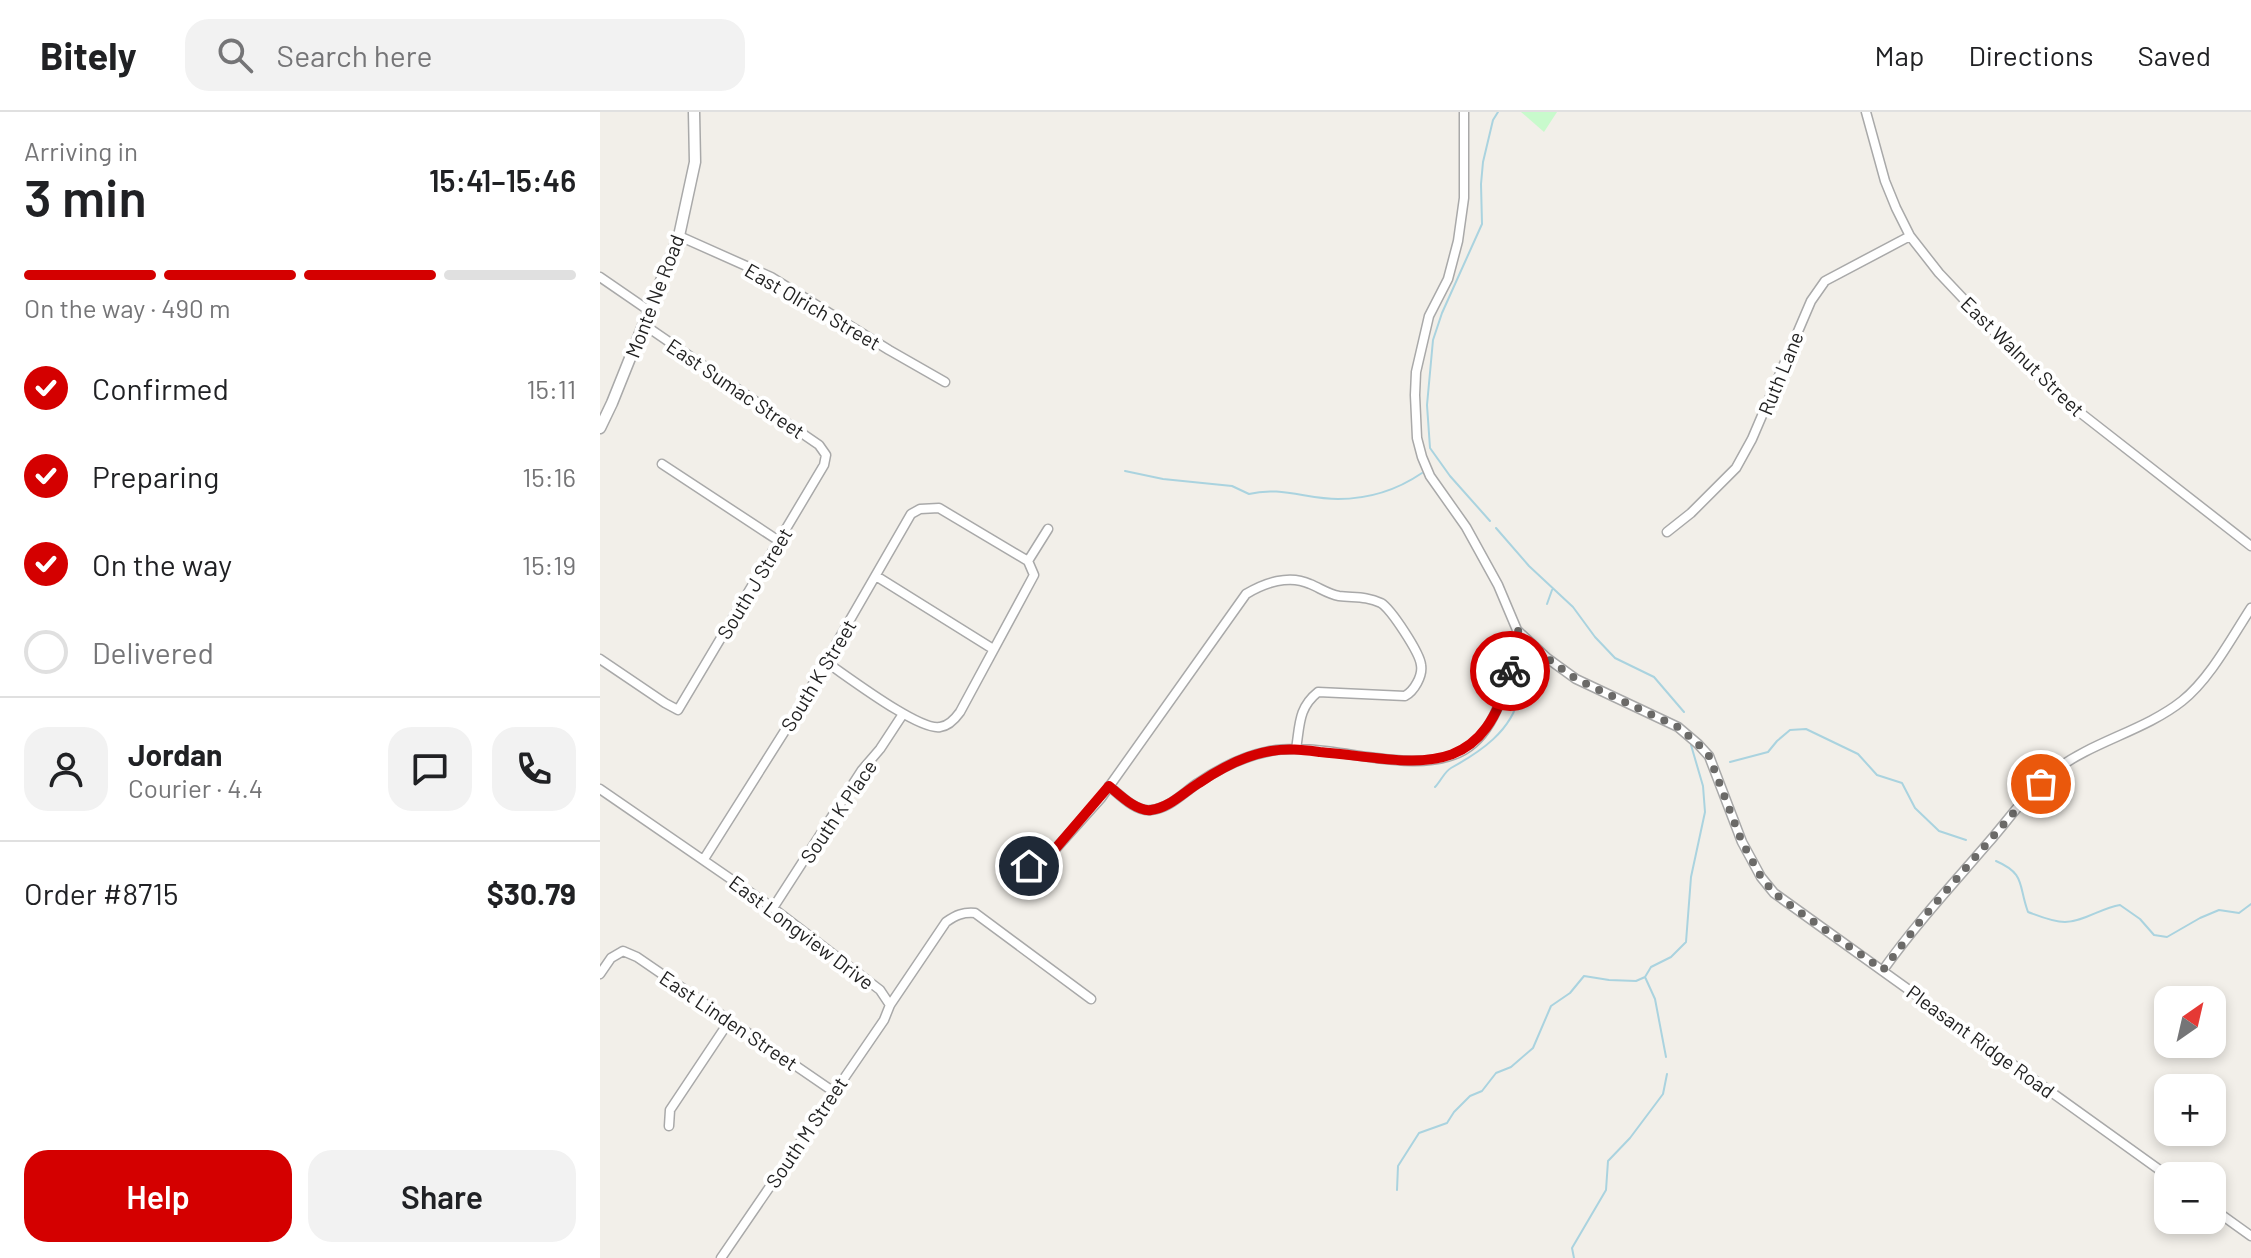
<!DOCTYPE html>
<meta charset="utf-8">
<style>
body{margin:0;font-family:Barlow,sans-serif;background:#f2f2f2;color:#202124;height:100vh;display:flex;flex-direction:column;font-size:30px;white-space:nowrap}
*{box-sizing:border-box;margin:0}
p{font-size:26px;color:#757577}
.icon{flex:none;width:44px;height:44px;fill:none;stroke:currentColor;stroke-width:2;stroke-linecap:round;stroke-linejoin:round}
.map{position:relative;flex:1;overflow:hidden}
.drawer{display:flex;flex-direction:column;background:#fff;width:600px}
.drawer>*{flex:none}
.needle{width:52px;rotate:34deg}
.controls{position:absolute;left:1554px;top:874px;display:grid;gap:16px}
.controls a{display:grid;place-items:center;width:72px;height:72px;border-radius:16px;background:#fff;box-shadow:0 4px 12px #0003;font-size:40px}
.pin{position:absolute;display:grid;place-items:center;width:68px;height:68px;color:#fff;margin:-34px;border:4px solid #fff;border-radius:50%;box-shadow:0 2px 8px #0007}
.courier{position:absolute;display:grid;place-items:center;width:80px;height:80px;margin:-40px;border:6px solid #d40000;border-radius:50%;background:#fff;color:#222;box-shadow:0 2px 10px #0007}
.headline em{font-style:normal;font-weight:600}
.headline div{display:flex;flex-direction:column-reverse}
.headline{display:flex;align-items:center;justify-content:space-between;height:136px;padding:0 24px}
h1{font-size:52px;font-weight:600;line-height:60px}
.bar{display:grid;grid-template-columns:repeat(4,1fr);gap:12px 8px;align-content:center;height:96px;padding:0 24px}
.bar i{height:10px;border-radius:6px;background:#e0e0e0}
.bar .selected{background:#d40000}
.bar p{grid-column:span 4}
.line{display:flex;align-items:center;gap:20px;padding:0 24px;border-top:2px solid #e0e0e0}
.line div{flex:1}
.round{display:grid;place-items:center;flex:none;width:84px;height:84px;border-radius:24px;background:#f2f2f2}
ol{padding:0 24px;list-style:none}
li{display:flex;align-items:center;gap:24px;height:88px}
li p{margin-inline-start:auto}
li .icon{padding:8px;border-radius:50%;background:#d40000;color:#fff;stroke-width:4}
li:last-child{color:#757577}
li i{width:44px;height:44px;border:4px solid #e0e0e0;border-radius:50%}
.action{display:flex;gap:16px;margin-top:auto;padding:16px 24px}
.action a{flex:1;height:92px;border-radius:24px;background:#d40000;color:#fff;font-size:32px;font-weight:600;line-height:92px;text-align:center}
.action a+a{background:#f2f2f2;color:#202124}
header{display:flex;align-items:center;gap:48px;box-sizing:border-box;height:112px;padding:0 40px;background:#fff;border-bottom:2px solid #e0e0e0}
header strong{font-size:38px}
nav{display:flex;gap:44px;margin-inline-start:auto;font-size:28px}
.search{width:560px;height:72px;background:#f2f2f2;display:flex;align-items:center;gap:20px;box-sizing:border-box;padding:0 28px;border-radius:24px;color:#757577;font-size:30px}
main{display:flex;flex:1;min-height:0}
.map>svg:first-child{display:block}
.park{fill:#c8facc}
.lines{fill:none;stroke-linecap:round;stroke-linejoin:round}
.stream{stroke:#aad3df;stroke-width:2}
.minor-casing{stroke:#a9a9a9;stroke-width:11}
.tertiary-casing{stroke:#a9a9a9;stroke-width:13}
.minor{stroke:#fff;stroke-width:8}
.tertiary{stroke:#fff;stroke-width:10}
.done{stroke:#6b6a68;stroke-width:8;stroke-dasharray:0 14.4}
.route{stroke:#d40000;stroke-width:10}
.labels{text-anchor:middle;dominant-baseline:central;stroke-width:8;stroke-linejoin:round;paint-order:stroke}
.street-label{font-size:20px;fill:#222;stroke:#fff}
</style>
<header>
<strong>Bitely</strong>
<div class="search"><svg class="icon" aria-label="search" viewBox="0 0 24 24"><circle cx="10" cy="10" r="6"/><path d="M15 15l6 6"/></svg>Search here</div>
<nav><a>Map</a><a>Directions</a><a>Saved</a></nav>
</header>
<main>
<section class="drawer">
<div class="headline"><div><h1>3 min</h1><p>Arriving in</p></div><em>15:41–15:46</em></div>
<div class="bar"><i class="selected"></i><i class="selected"></i><i class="selected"></i><i></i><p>On the way · 490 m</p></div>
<ol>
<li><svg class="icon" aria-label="check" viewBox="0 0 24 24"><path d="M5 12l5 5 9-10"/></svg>Confirmed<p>15:11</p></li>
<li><svg class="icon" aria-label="check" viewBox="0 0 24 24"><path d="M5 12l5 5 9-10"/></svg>Preparing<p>15:16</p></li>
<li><svg class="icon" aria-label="check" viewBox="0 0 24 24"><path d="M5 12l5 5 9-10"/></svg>On the way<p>15:19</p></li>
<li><i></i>Delivered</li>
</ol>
<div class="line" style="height:144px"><a class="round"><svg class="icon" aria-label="person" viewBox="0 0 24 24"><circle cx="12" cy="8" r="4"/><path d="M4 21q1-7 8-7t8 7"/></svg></a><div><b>Jordan</b><p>Courier · 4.4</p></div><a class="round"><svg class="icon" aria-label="chat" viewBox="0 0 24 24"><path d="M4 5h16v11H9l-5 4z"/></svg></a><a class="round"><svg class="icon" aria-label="phone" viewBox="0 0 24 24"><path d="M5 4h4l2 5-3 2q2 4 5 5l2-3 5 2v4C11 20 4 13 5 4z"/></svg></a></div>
<div class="line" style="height:104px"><div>Order #8715</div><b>$30.79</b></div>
<div class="action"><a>Help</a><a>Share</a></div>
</section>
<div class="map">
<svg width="1651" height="1146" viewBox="0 0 1651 1146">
<rect width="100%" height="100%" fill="#f2efe9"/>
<path class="park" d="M921,0H957L944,20Z"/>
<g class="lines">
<path class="stream" d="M525,359L563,367L632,374L649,382C679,374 708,387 738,387C768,387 797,378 822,361
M890,409L850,364L830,336L827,293L833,228L842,201L882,112L881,72L883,50L893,8L898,0
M896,416L929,454L973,495L995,525L1015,546L1054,565L1084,600
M947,492L952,478
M1130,650L1168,640L1177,629L1190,618L1206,617L1258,642L1277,663L1302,671L1315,696L1339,719L1366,728
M835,675C841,669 844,660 851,656C880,640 912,619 919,584C922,571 922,558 923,545
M1396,749C1426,762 1418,773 1428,800C1439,804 1452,810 1465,810C1483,810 1501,796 1520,793L1540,807L1554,823L1567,825L1600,806L1619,798L1639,801L1651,792
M1045,865L1055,887L1066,945
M797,1078L798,1054L819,1021L847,1011L854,1000L870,984L882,979L896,961L911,955L933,936L951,894L970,881L984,864L1009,868L1036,869L1045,865L1051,855L1071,845L1086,830L1091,765L1105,700L1103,674L1091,633
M974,1146L972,1136L1006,1078L1008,1049L1030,1026L1063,982L1067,962"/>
<defs>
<path id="minor" d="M864,0V86L858,129L848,167L829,204L816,260L815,283L817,326L822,345L830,364L866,415L898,473L917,518L947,546L976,567L1078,615L1098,632L1109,644L1142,730L1161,765L1174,781L1568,1064
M1266,0L1285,69L1296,96L1310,124L1339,161L1425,252L1464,288L1651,434
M79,124L171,165L289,238L345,270
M0,165L48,198
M62,352L179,429
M1067,420L1091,401L1136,356L1152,327L1211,189L1225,169L1310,124
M428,449L448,417
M276,464L393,537
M0,547L65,591L78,598L224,353L226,343L219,333L43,212
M226,550C247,564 319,619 340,615C349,614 355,607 360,600L434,463L428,449
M509,674C520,683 536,700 551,698C569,697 584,680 598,671C620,656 645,644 670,639C727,628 814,667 864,638C900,617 912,556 917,518
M0,677L173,796L280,878L290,893
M104,747L198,598L311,402L320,397L339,396L428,449
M429,754L450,743L501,686L646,482C664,471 689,462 710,472C720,476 728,482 739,484C754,486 766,484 781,491C791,497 820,541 821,553C823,564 814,579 805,584L718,580C698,596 700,613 696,637
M173,796L262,658L280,637L303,602
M1283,858C1315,813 1352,773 1388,731C1409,707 1428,679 1454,659C1493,629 1544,619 1582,589C1610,567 1632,525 1651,496
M0,862L11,846L23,839L37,845L234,980
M69,1014L70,998L130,908
M1612,1096L1651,1124
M121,1146L284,908L290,893L346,810C356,803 363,800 375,801L491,887"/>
<path id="tertiary" d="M0,316L12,291L79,124L95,50L94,0"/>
</defs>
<use href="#minor" class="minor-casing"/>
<use href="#tertiary" class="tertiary-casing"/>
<use href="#minor" class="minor"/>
<use href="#tertiary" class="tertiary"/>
</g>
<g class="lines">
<path class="done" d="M910,559L917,518L947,546L976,567L1078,615L1098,632L1109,644L1142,730L1161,765L1174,781L1194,796L1283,858L1322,807L1428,684L1441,672"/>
<path class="route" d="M429,754L450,743L509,674C520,683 537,700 551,698C569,696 584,680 599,671C621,656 645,643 671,639C688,636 703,638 720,640C812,648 882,675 910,559"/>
</g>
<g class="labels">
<g class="street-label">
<text transform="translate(54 184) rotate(-69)">Monte Ne Road</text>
<text transform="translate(213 194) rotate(30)">East Olrich Street</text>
<text transform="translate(1423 244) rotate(44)">East Walnut Street</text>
<text transform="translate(1180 261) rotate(-68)">Ruth Lane</text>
<text transform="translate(136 276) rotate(34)">East Sumac Street</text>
<text transform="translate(154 471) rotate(-59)">South J Street</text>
<text transform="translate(218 563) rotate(-59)">South K Street</text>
<text transform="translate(238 699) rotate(-56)">South K Place</text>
<text transform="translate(202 820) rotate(37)">East Longview Drive</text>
<text transform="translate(129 908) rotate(34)">East Linden Street</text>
<text transform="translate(1381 929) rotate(36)">Pleasant Ridge Road</text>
<text transform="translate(206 1020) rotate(-56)">South M Street</text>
</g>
</g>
</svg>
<div class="controls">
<a><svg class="needle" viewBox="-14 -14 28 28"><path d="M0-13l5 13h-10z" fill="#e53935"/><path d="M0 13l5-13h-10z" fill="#757577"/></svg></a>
<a>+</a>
<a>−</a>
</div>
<div class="pin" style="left:1441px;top:672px;background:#ea580c"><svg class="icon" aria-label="bag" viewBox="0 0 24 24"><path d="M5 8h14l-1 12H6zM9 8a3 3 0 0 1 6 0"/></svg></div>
<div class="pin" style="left:429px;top:754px;background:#1f2937"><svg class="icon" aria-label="home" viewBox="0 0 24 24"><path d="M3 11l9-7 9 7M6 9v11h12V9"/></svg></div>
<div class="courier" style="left:910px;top:559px"><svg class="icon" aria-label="bike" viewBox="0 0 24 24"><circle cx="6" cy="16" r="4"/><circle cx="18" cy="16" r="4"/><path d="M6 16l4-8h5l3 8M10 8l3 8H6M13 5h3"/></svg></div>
</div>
</main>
